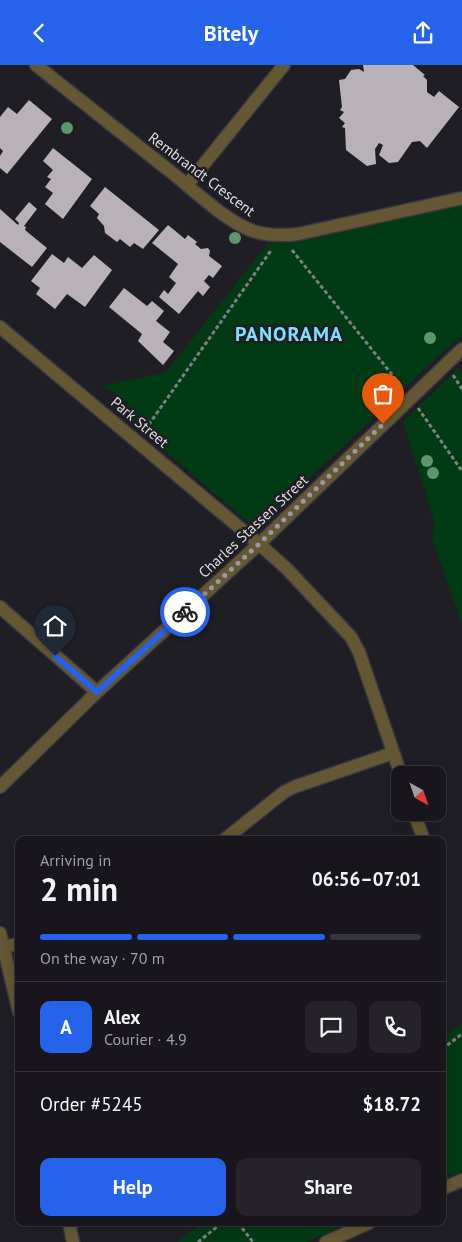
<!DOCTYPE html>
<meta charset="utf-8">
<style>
body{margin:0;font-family:"PT Sans",sans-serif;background:#252329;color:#f1f3f6;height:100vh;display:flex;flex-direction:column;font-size:19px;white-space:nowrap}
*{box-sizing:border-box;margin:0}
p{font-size:16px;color:#9f9fa3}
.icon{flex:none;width:28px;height:28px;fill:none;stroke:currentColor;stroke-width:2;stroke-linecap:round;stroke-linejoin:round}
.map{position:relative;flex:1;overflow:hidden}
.details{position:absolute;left:15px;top:771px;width:431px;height:390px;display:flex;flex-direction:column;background:#18161c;border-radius:10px;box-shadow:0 2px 12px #0003,0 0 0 1px #36353b}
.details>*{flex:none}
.needle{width:32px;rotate:140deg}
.fabs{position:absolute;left:391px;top:701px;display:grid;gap:10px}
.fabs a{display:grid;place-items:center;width:55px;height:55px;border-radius:10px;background:#18161c;box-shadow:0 2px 12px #0003,0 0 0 1px #36353b;font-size:25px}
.pin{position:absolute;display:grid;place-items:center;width:42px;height:42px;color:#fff;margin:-51px -21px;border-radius:50% 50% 50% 0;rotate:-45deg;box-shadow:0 0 5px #0007}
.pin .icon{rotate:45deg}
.courier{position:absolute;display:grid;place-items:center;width:50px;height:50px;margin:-25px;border:4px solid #2563eb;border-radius:50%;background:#fff;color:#222;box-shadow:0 1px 6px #0007}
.overview em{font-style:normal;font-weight:700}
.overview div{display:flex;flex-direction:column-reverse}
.overview{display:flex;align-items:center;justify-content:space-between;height:85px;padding:0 25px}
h1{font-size:32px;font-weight:700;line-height:38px}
.bar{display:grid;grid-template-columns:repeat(4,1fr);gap:8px 5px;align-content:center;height:60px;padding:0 25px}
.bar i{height:6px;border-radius:4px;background:#36353b}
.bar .active{background:#2563eb}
.bar p{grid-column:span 4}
.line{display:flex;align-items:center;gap:12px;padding:0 25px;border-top:1px solid #36353b}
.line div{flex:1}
.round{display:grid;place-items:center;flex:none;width:52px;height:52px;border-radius:10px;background:#252329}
.primary-button{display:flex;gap:10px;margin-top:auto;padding:10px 25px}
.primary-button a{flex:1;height:58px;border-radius:10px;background:#2563eb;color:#fff;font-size:20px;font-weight:700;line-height:58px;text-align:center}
.primary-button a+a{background:#252329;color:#f1f3f6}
header{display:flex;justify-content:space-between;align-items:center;height:65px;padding:0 25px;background:#2563eb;color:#fff;font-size:22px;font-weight:700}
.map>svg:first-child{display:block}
.green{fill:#003b14}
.building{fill:#b8b1b7}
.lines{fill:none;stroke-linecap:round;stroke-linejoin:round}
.street-casing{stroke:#3a383f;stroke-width:15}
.path{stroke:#7f7d83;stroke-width:3;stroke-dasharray:4 2.5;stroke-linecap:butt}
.street{stroke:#655733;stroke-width:12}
.tree{fill:#5d966b}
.done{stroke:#9b999f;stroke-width:5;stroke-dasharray:0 9}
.route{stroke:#2563eb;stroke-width:6}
.labels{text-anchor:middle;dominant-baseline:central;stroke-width:5;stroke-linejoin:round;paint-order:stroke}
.street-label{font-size:15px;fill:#dddbe0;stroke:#201e25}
.district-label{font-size:20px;font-weight:bold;letter-spacing:1px;fill:#7fdffd;stroke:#201e25}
</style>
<header><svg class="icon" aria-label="back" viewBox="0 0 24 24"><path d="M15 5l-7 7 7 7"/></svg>Bitely<svg class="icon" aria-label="share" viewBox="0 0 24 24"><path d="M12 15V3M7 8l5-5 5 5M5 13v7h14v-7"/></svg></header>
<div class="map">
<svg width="462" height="1177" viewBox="0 0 462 1177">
<rect width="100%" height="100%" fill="#201e25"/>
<path class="green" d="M462,140V269L264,456L255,459L247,456L131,357L129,340L114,327L103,321L166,307L268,179L303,176Z
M458,303L462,307V559L432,473L435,458L403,357Z
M462,958V1106L443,1115V973Z
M202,1158H349L306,1177H177Z"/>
<path class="building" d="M363,0H413L425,10L423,11L427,15V27L434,32L439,26L459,42L427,83L420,76L412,77L398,97L389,98L379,90L383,80L379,78L375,84L376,99L367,101L346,85L345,63L342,62L345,58L339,53L344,47L340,45L342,42L339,15L345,14L351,5L359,4L364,7Z
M29,35L52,54L7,109L0,103V91L3,86L0,83V52L8,42L17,49Z
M53,83L92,114L63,154L45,139L53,128L45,122L51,114L47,112L53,105L43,96Z
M105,122L159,165L143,184L134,178L130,182L120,174L117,177L105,168L104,161L97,153L99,149L90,141Z
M29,137L37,144L24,161L26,162L25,165L47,183L32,202L0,177V144L18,160L19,158L15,154Z
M168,160L185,174L188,170L197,177L195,179L201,184L208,183L210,186L209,191L222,201L213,213L209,210L204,216L210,222L203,231L198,226L179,249L159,232L164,225L168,229L176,218L169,212L178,199L152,178Z
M52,189L64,198L68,192L82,203L94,190L112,205L85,242L67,229L55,244L36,229L40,223L31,216Z
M124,223L147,241L152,236L164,246L156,256L170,267L163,277L174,286L163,300L138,276L142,269L109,242Z"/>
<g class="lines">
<defs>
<path id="street" d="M36,0C82,37 129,74 176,111C198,129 226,156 253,166C268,171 282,171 298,169L462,133
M187,120L284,0
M0,262L259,479L286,503L351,572L359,587L401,710
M0,542L97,627
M0,722L97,627L259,479L462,284
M414,748L424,775
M224,775L284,727L294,722L393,688
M0,868L19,947
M3,882L19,879
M442,1124L462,1115
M69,1158L73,1177
M326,1177L369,1158"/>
</defs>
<use href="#street" class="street-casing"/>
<path class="path" d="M292,185L402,322
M453,310L462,324
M418,343L462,406
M145,365L272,184
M442,984L462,969
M238,1158L253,1177
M198,1177L222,1158"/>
<use href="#street" class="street"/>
</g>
<g class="tree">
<circle cx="67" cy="63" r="6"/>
<circle cx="235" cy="173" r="6"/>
<circle cx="430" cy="273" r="6"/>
<circle cx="427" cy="396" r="6"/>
<circle cx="433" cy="408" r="6"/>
</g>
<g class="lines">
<path class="done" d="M185,547L259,479L383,359"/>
<path class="route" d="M55,591L97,627L185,547"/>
</g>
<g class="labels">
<g class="street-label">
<text transform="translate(202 109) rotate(37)">Rembrandt Crescent</text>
<text transform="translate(140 357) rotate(40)">Park Street</text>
<text transform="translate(253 461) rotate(-43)">Charles Stassen Street</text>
</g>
<g class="district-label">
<text x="289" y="269">PANORAMA</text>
</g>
</g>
</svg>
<div class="fabs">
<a><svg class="needle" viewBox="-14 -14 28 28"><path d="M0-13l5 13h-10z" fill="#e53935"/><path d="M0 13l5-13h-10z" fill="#9f9fa3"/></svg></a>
</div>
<div class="pin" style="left:383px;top:359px;background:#ea580c"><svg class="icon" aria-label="bag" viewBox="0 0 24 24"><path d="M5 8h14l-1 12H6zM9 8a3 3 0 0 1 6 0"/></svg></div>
<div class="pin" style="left:55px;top:591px;background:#1f2937"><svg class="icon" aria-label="home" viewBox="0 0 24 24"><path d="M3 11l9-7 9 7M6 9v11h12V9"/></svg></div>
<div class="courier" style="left:185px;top:547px"><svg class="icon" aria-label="bike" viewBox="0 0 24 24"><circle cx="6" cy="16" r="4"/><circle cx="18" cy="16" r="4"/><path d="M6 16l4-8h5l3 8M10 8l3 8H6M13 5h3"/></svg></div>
<section class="details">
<div class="overview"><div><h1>2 min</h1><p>Arriving in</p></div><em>06:56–07:01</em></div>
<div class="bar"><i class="active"></i><i class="active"></i><i class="active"></i><i></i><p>On the way · 70 m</p></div>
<div class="line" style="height:90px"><b class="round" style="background:#2563eb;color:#fff">A</b><div><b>Alex</b><p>Courier · 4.9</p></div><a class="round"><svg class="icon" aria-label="chat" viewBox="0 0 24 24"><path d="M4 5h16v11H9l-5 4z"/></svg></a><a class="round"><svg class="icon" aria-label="phone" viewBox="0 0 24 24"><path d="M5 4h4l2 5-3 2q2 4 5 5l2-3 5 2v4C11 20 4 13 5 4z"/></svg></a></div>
<div class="line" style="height:65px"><div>Order #5245</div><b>$18.72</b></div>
<div class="primary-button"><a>Help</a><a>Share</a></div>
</section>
</div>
